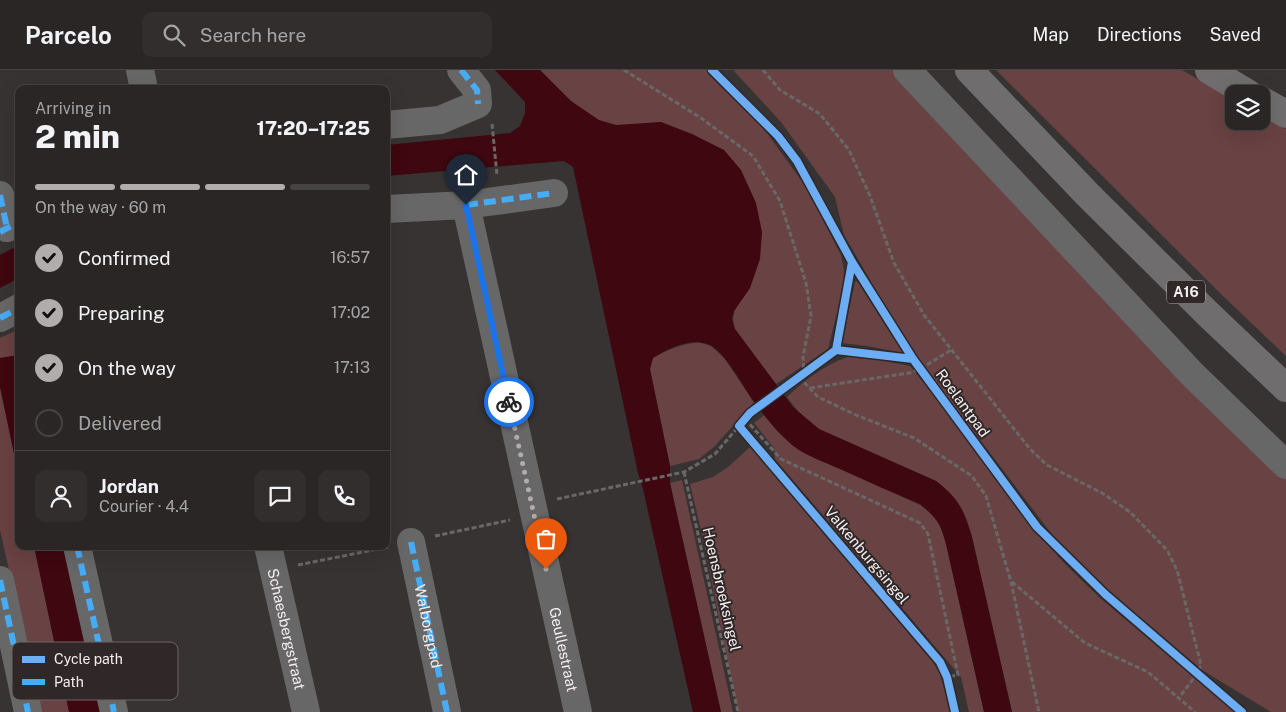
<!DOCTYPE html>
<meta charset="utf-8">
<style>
body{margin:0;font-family:"Public Sans",sans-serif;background:#322e2e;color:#f1f3f6;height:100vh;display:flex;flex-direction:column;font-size:19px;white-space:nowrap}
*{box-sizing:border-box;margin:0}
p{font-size:16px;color:#a5a5a7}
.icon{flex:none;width:28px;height:28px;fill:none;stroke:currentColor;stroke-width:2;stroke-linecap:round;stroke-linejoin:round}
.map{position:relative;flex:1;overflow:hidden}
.panel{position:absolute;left:15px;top:15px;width:375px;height:465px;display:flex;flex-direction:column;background:#2a2626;border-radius:10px;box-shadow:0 5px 20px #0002,0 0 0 1px #464343}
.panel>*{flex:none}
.buttons{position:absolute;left:1225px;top:15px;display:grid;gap:10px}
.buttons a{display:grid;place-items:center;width:45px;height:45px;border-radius:10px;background:#2a2626;box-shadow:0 5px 20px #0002,0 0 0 1px #464343;font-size:25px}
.pin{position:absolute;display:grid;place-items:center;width:42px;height:42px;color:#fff;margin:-51px -21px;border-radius:50% 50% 50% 0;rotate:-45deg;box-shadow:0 0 5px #0007}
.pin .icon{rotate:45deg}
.courier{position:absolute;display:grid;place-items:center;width:50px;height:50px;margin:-25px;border:4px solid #1a73e8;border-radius:50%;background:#fff;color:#222;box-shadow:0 1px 6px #0007}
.head em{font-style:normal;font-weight:800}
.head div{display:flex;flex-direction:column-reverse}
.head{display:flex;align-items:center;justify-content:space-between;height:85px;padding:0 20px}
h1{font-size:32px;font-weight:800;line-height:38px}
.bar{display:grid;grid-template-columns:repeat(4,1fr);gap:8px 5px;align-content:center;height:60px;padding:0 20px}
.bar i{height:6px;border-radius:4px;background:#464343}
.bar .on{background:#b2adad}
.bar p{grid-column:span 4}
.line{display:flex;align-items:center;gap:12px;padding:0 20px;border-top:1px solid #464343}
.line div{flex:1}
.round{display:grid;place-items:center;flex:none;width:52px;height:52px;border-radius:10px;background:#322e2e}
ol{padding:0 20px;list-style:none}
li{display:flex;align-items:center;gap:15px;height:55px}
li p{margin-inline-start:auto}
li .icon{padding:5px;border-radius:50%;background:#b2adad;color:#111;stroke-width:4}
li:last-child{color:#a5a5a7}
li i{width:28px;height:28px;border:2px solid #464343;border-radius:50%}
header{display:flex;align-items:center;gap:30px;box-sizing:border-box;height:70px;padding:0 25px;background:#2a2626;border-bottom:1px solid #464343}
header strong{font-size:24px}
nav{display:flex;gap:28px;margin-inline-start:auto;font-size:18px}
.search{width:350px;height:45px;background:#322e2e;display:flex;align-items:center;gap:12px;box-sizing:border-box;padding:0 18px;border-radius:10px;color:#a5a5a7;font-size:19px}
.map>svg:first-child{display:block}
.green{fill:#694243}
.water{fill:#3f0710}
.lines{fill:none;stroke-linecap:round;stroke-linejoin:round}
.path{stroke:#6a6867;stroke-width:3;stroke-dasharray:5 2.5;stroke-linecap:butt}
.minor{stroke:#686767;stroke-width:28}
.highway{stroke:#6f6d6d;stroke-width:28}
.quiet{stroke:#46acf6;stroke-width:6;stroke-dasharray:12 6;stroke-linecap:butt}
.cycleway-casing{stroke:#302828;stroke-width:11}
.cycleway{stroke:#6dadf4;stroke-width:8}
.done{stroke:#b2adad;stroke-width:5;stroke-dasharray:0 9}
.route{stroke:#1a73e8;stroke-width:6}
.labels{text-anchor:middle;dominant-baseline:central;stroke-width:4;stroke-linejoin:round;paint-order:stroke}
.shield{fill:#302828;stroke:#b9b3b3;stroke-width:1}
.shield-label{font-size:14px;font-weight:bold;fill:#f4efee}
.street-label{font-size:15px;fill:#f4efee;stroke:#302828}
.key{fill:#302828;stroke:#6b6463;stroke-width:1}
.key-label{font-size:14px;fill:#f4efee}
</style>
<header>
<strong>Parcelo</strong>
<div class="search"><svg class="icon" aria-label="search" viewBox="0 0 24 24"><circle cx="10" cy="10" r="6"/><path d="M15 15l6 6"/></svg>Search here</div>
<nav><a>Map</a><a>Directions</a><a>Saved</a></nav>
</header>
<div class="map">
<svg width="1286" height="642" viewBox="0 0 1286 642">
<rect width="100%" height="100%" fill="#383333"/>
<path class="green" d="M540,0H709L767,63L806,117L841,185L844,200L843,218L828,279L776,314L735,259C729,240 740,233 750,218L661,52C647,53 627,57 614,55C585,50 560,20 540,0Z
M733,0H901L1286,408V642H1271L1202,600L1115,526L1079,493L1054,467L928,302L894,251L844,165L835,127L781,52Z
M996,0H1182L1234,30V51H1261V46L1286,59V286L1224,227Z
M857,211L903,283L867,276L842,273L855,212Z
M15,261L19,272V285L0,288V268Z
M698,272L711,276L724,288L754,332L715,376L699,389L670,396L650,299L653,288C668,279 681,275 698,272Z
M848,287H864L910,296L947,342L1034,460L1068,497L1099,527L1235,642H1012L972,467C964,440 959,429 936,411L819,359L801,345L787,327C805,310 824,295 848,287Z
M0,317L19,407V476H34L69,642H41L0,460Z
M764,345L779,363L794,376L812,386L920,435C937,448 941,454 946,474L984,642H969L961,607L775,389L774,378L754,353Z
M750,377L932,591L940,604L950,642H738L704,473L690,414L713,407L728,397Z
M682,410L733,642H721L670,413Z"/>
<path class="water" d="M495,0H540L571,31L599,50L616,55L661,52L692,64L724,80L741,100L756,133L762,162L760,189L750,218L734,241L732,249L735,259L793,337L819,359L936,411C959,429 964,440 972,467L1012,642H984L946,474C941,454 937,448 920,434C893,423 867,411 840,399C824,392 806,386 792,375C778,363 765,347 754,332C744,318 725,282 710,275C691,267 669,278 653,288L650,299L670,396V413L721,642H693L643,419L638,403L573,97L564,91L386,106V75L510,63L520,56L525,43V32Z
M19,175V208L0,218V185Z
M19,285V407L0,317V288Z
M34,476H65L100,642H69Z"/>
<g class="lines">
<path class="path" d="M624,0L701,48L753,86L780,131L806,213L811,246L803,287L804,304
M763,0L780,20L820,44L849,80L870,126L894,193L924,245L1030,379L1047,395L1102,423L1130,442L1167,480L1177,500L1201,595L1197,604L1178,629
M492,54L497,105
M799,307L818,327L856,345L914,368L972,406L986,426L1011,512L1039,642
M810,318L909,303L920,299L951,280
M745,349L781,389L920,453L928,464L958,605L947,607
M684,402L738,642
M557,429L684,402L715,384L739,356
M435,466L510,450
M298,495L388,477
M1012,512L1085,573L1148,602L1195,642"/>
<g class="minor">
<path d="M140,0L144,19"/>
<path d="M907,0L1192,304L1286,395"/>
<path d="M386,55L440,50L478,34L477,20L461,0"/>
<path d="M0,125L7,158"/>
<path id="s1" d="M466,135L578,642"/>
<path d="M386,139L466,135L554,123"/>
<path d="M0,248L19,238"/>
<path id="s2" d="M411,472L447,642"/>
<path d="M77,476L114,642"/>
<path id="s3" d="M268,476L306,642"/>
<path d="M0,510L28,642"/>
</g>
<path class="highway" d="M969,0L1087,124L1208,244L1286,318
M1209,0L1249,24
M1261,30L1286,44"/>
<path class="quiet" d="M461,0L477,20L478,34
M0,125L7,158
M466,135L554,123
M0,162L19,152
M0,248L19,238
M411,472L447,642
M77,476L114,642
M0,510L28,642"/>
<defs>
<path id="cycleway" d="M712,0L778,66L797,91L852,192L913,289L1037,457L1105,524L1242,642
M852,192L836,280L750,343L739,356L940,592L947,607L955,642
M836,280L913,289"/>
</defs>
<use href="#cycleway" class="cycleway-casing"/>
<use href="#cycleway" class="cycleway"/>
</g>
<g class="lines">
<path class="done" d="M509,332L546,499"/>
<path class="route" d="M466,135L509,332"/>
</g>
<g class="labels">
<rect class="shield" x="1167" y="210.5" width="38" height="23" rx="4"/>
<g class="shield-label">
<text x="1186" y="222">A16</text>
</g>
<g class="street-label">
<text transform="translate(963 333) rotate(54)">Roelantpad</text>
<text transform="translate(867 485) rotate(50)">Valkenburgsingel</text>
<text transform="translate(722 519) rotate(77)">Hoensbroeksingel</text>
<text stroke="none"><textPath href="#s2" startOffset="86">Walborgpad</textPath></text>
<text stroke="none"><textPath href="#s3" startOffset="85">Schaesbergstraat</textPath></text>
<text stroke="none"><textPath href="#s1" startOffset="455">Geullestraat</textPath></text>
</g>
</g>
<rect x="12" y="572" width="166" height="58" rx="8" class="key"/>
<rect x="22" y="586" width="23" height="7" fill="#6dadf4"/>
<rect x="22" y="609" width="23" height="6" fill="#46acf6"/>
<g class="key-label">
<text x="54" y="594">Cycle path</text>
<text x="54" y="617">Path</text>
</g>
</svg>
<div class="buttons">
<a><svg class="icon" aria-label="layers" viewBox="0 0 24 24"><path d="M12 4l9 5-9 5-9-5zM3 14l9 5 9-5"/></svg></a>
</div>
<div class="pin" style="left:546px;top:499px;background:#ea580c"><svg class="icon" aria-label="bag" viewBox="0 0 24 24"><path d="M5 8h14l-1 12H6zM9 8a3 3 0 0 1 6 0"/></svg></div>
<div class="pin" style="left:466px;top:135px;background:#1f2937"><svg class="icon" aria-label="home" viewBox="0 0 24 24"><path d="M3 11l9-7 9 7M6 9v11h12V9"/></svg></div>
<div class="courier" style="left:509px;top:332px"><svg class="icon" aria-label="bike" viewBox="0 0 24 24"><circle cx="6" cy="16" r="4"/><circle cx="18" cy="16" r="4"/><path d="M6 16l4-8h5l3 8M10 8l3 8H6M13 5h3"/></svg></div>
<section class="panel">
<div class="head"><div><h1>2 min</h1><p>Arriving in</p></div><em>17:20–17:25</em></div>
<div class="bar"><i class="on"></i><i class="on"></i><i class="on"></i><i></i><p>On the way · 60 m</p></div>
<ol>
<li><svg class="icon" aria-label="check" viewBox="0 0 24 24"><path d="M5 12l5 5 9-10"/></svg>Confirmed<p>16:57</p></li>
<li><svg class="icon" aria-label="check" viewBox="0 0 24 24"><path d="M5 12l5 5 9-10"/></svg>Preparing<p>17:02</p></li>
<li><svg class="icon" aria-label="check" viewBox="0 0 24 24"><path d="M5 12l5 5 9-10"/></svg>On the way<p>17:13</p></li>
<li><i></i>Delivered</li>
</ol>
<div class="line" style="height:90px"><a class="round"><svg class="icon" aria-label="person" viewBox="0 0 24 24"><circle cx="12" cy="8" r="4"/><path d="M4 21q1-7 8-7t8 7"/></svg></a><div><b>Jordan</b><p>Courier · 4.4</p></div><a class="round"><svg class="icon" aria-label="chat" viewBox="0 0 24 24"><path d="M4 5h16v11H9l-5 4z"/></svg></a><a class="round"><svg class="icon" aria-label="phone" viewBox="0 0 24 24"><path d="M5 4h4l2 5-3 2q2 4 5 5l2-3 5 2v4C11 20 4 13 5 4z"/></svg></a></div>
</section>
</div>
